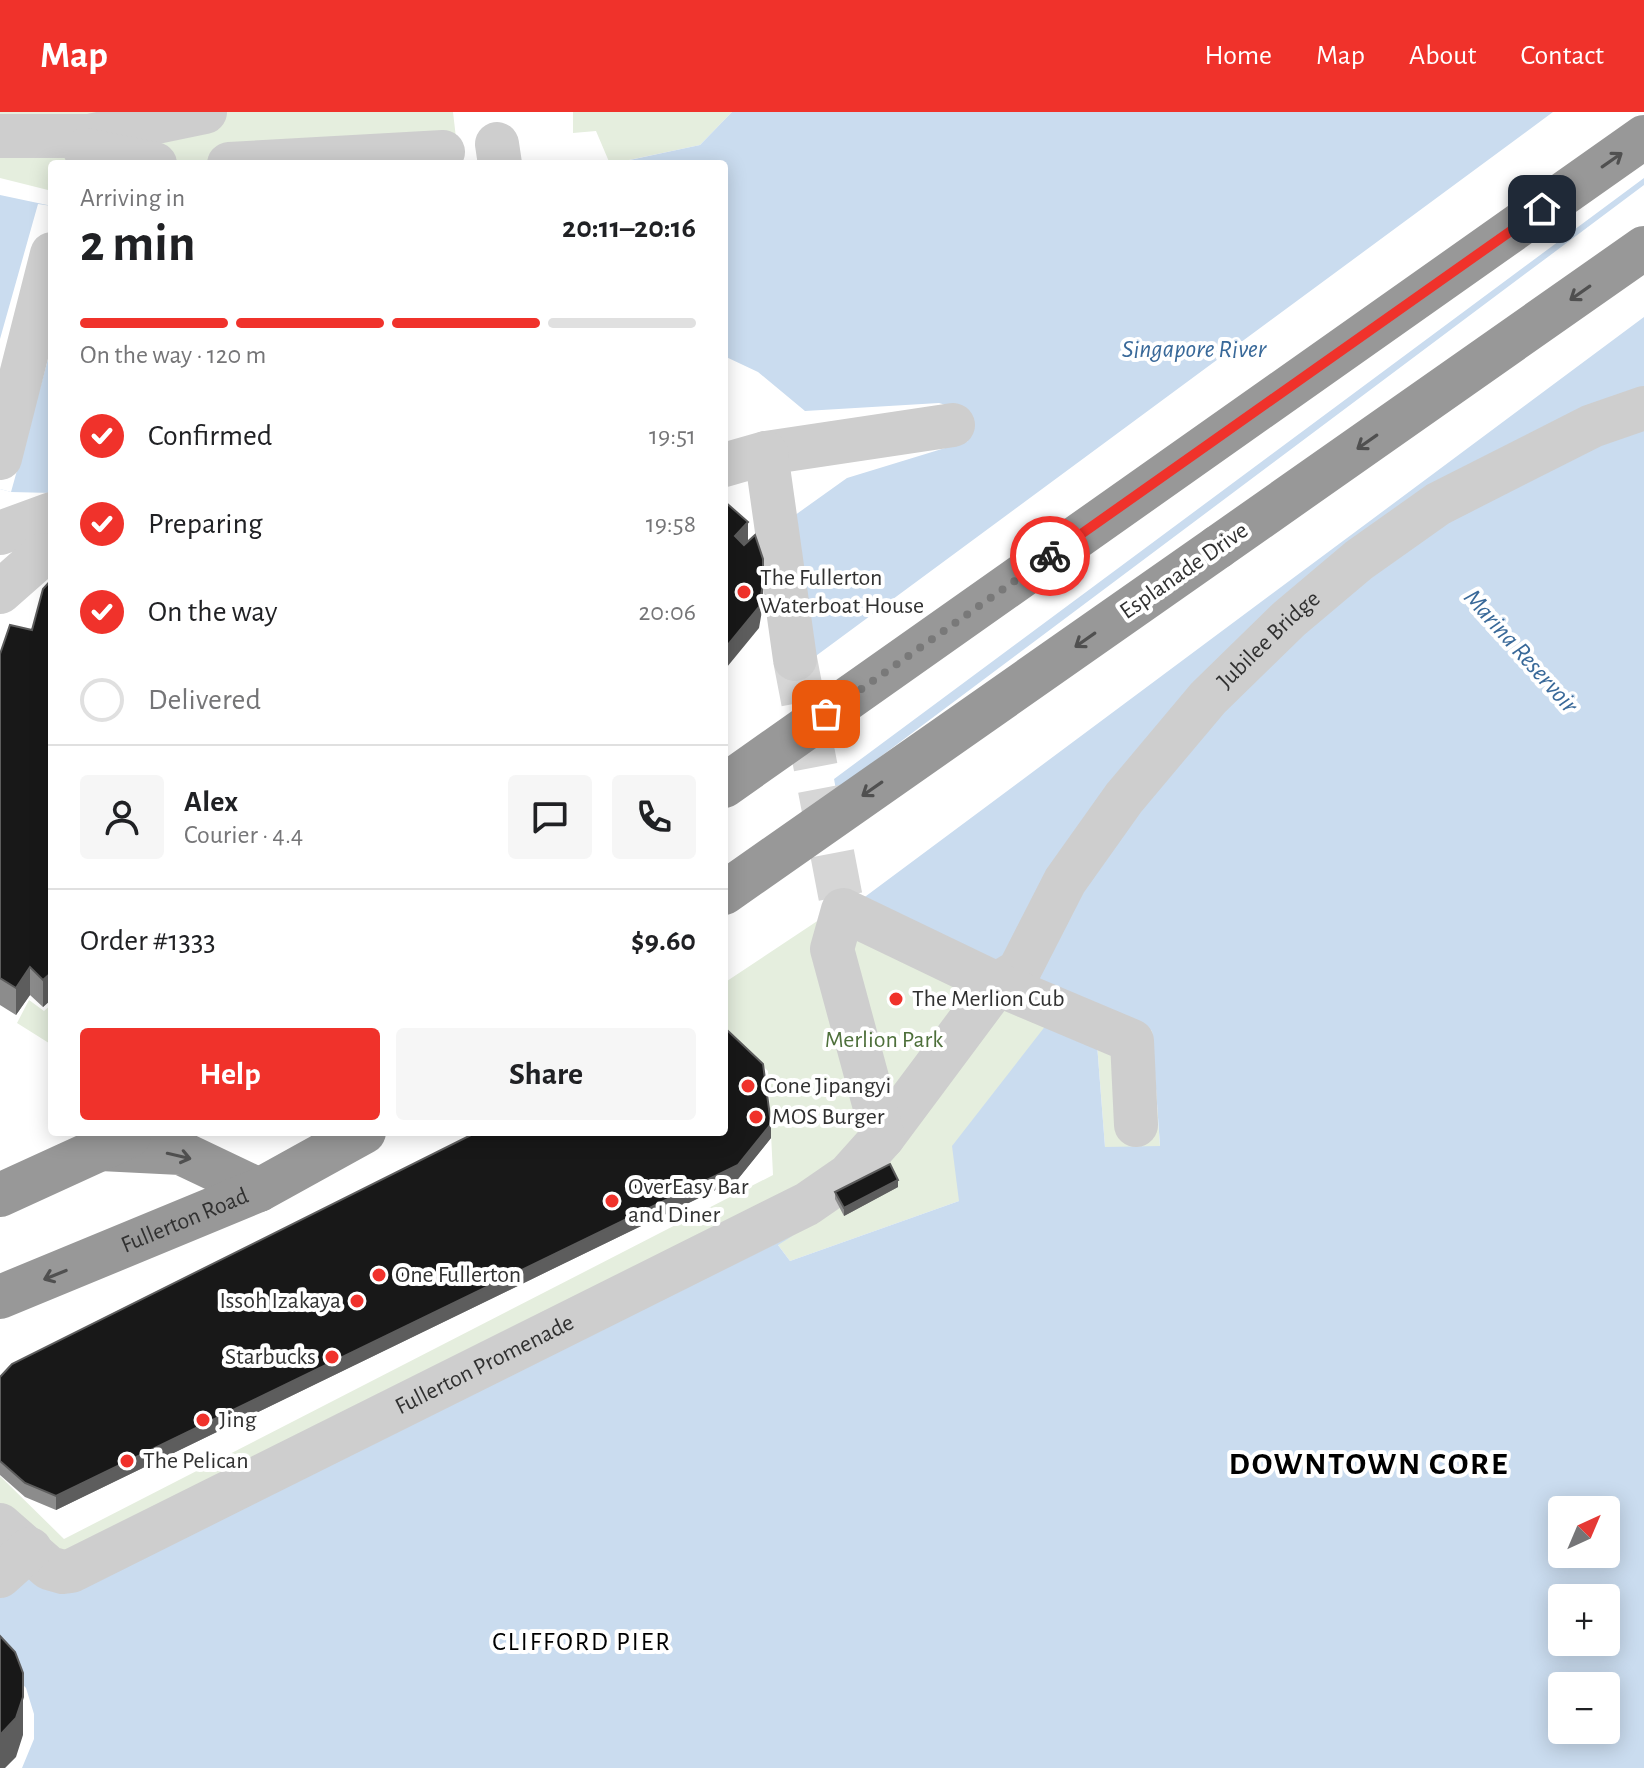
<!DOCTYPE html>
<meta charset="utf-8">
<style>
body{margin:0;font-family:"Alegreya Sans",sans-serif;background:#f6f6f6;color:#202124;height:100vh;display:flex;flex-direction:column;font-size:30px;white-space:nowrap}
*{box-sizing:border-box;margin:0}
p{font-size:26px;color:#757577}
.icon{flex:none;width:44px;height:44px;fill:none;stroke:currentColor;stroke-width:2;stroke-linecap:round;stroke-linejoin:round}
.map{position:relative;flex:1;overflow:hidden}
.details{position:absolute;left:48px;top:48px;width:680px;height:976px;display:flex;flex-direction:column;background:#fff;border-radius:8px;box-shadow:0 4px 20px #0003}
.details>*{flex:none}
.needle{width:52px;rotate:44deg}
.fabs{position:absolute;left:1548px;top:1384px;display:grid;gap:16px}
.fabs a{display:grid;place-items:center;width:72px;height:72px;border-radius:8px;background:#fff;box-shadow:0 4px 20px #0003;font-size:40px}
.pin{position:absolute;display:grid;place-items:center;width:68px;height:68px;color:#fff;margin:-34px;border-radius:16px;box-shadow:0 4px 12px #0006}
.courier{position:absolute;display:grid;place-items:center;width:80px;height:80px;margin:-40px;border:6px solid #f0322b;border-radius:50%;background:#fff;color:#222;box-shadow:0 2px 10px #0007}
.summary em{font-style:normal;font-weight:600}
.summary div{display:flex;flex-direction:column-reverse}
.summary{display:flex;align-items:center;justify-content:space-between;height:136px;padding:0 32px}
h1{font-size:52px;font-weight:600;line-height:60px}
.bar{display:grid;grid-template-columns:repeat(4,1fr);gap:12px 8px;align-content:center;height:96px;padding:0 32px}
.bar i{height:10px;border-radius:6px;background:#e0e0e0}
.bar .current{background:#f0322b}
.bar p{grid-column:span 4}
.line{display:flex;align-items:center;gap:20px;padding:0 32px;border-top:2px solid #e0e0e0}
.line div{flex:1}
.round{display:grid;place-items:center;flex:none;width:84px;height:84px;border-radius:8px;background:#f6f6f6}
ol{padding:0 32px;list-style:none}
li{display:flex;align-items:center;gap:24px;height:88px}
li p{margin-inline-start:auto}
li .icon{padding:8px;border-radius:50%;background:#f0322b;color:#fff;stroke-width:4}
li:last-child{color:#757577}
li i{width:44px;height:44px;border:4px solid #e0e0e0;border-radius:50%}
.button{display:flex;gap:16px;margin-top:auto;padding:16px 32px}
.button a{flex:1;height:92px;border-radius:8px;background:#f0322b;color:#fff;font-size:32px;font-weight:600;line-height:92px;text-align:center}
.button a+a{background:#f6f6f6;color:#202124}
header{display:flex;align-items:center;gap:48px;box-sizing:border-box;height:112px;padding:0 40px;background:#f0322b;color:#fff}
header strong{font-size:38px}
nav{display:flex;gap:44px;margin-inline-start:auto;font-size:28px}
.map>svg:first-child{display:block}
.green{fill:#e5eede}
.water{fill:#cadcef;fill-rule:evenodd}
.pier{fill:#fff}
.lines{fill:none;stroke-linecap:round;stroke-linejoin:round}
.minor-tunnel{stroke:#d6d6d6;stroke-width:44;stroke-dasharray:44 22;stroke-linecap:butt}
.minor{stroke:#cecece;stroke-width:44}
.highway{stroke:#989898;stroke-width:44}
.highway-bridge{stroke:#989898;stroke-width:44}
.wall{fill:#8c8c8c}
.shaded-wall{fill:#5d5d5d}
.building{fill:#181818;stroke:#5d5d5d;stroke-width:2}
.oneway{stroke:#505050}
.done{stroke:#797979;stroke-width:8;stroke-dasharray:0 14.4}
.route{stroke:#f0322b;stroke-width:10}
.poi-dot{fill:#f0322b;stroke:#fff;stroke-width:3}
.labels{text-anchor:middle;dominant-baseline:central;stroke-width:8;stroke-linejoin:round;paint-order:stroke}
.street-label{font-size:24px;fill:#313131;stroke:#fff}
.poi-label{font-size:24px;fill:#313131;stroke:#fff;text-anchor:start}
.park-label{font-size:24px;fill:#4e703b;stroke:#fff}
.water-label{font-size:26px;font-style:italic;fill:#396999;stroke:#fff}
.neighbourhood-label{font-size:26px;letter-spacing:2px;fill:#000;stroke:#fff}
.district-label{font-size:32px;font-weight:bold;letter-spacing:2px;fill:#000;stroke:#fff}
</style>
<header>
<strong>Map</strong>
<nav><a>Home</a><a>Map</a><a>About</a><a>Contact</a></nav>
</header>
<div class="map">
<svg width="1644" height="1656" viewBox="0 0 1644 1656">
<rect width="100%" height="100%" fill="#fff"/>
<path class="green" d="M0,0H453L459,52H52V79L0,66Z
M573,0H732L700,33L610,52L596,19L573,21Z
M855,784L1152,919L1160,1035H1105L1097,932L959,1089L790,1149L778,1133L51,1479L0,1440V1364L64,1427L773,1063L768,959L724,916V871Z
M29,888L44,899L52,892V933L17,911Z"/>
<path class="water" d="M732,0H1644V1656H0V1440L52,1479L794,1123L778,1133L790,1149L959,1089L952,1034L1050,908L1097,932L1105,1035L1160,1034L1152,919L855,784L812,544L791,406L847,366L968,329L966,299L939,291L805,299L758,260L724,244V52H611L700,33ZM1562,1398H1606V1442H1562ZM1562,1486H1606V1530H1562ZM1562,1574H1606V1618H1562Z
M0,83L52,94V381L11,380L0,377Z"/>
<path class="pier" d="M1553,0H1644V66L830,670L809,549Z
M1644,73V205L858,790L851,785L832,681Z
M38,92L52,94V233L11,380L0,377V227Z
M6,1554L26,1576L34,1602V1627L22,1656H0Z"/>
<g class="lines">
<path class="minor-tunnel" d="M795,547L843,798"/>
<g class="minor">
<path d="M0,24H89L205,0"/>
<path d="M497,32L500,52"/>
<path d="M85,38L155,52"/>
<path d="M229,52L443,40"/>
<path d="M766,341L953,313"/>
<path d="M0,346L52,142"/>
<path d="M724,353L766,341L795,547"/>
<path d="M0,421L52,402"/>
<path d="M0,480L42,443"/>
<path id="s1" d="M883,1025L997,872L1019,859L1065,769L1124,686L1208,586L1289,507L1359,448L1438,392L1592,314L1644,296"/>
<path id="s2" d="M0,1413L49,1456L63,1460L71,1459L807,1092L849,1063L883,1025L832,837L843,798L997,872L1132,929L1136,1013"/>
<path d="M0,1464L30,1437"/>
</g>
<g class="highway">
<path d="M1218,435L1644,136"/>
<path d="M101,1037L181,1041L259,1078"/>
<path d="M0,1083L129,1024"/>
<path id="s3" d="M0,1185L259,1078L364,1020"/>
</g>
<path class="highway-bridge" d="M724,674L1644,25
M724,781L1218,435"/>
</g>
<path class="wall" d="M52,467V887L43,895L30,883L16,903L0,893V542L32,518Z
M771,1026L738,1067L56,1398L25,1385L0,1363V1265Z
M898,1075L844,1104L835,1087V1080Z"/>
<path class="shaded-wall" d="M748,410V431L735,445V424Z
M763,472V493L759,516L727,555L724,557V536Z
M30,855V883L16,903V876Z
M52,860V887L43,895V868Z
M771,1012V1026L738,1067L56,1398V1384Z
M898,1068V1075L844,1104V1096Z
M23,1585V1623L16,1645L5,1656H0V1623Z"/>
<path class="building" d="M724,389L748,410L735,424L744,433L755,423L763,447V472L759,495L727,534L724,536Z
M52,467V860L43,868L30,855L16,876L0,866V542L10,513L32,518L43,477Z
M724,918H727L763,952L771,1012L738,1053L56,1384L25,1371L0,1349V1265L12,1252L477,1020H724Z
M890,1052L898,1068L844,1096L835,1080Z
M0,1524L15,1540L23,1561V1585L16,1606L0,1623Z"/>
<defs><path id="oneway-shaft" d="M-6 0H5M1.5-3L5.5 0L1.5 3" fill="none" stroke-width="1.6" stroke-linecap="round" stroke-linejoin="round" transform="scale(2)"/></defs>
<g class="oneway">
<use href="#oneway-shaft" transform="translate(1612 48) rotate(-35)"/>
<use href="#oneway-shaft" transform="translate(1580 181) rotate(145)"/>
<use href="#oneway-shaft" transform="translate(1367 330) rotate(145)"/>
<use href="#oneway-shaft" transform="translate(1085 528) rotate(145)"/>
<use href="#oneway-shaft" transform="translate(872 677) rotate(145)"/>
<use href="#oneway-shaft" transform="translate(179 1044) rotate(13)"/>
<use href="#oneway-shaft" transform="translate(55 1163) rotate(158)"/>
</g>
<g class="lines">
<path class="done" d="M826,602L1050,444"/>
<path class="route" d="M1050,444L1542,97"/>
</g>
<g class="poi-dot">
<circle cx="744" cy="480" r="8"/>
<circle cx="896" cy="887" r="8"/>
<circle cx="748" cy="974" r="8"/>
<circle cx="756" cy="1005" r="8"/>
<circle cx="612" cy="1089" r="8"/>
<circle cx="379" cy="1163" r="8"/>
<circle cx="357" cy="1189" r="8"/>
<circle cx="332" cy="1245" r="8"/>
<circle cx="203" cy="1308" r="8"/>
<circle cx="127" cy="1349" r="8"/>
</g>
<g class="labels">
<g class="street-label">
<text transform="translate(1184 459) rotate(-35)">Esplanade Drive</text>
<text stroke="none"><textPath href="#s1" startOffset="634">Jubilee Bridge</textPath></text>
<text stroke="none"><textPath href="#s3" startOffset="200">Fullerton Road</textPath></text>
<text stroke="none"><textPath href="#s2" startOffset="550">Fullerton Promenade</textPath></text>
</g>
<g class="poi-label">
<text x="760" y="466">The Fullerton<tspan x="760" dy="28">Waterboat House</tspan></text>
<text x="912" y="887">The Merlion Cub</text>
<text x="764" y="974">Cone Jipangyi</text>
<text x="772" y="1005">MOS Burger</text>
<text x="628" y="1075">OverEasy Bar<tspan x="628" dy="28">and Diner</tspan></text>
<text x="395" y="1163">One Fullerton</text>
<text x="341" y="1189" text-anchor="end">Issoh Izakaya</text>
<text x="316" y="1245" text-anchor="end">Starbucks</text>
<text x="219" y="1308">Jing</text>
<text x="143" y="1349">The Pelican</text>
</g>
<g class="park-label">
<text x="884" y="928">Merlion Park</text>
</g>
<g class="water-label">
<text x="1194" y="237">Singapore River</text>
<text transform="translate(1521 539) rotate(48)">Marina Reservoir</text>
</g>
<g class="neighbourhood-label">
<text x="582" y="1530">CLIFFORD PIER</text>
</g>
<g class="district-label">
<text x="1369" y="1352">DOWNTOWN CORE</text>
</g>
</g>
</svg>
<div class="fabs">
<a><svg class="needle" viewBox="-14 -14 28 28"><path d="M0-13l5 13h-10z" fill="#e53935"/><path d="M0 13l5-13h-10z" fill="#757577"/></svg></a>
<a>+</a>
<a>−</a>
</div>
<div class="pin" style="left:826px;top:602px;background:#ea580c"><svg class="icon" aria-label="bag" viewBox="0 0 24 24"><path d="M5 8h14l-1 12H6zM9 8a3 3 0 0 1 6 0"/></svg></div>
<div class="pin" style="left:1542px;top:97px;background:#1f2937"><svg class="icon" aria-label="home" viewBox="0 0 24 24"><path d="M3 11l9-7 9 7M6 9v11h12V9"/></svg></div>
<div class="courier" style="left:1050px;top:444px"><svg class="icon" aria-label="bike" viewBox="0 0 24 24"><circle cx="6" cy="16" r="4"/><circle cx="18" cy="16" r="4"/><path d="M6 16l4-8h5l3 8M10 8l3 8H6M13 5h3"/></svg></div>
<section class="details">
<div class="summary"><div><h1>2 min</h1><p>Arriving in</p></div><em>20:11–20:16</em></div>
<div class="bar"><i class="current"></i><i class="current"></i><i class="current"></i><i></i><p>On the way · 120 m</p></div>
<ol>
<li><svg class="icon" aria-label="check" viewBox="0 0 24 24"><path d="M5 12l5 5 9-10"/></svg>Confirmed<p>19:51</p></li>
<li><svg class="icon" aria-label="check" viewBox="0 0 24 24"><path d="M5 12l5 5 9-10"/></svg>Preparing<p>19:58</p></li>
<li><svg class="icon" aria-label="check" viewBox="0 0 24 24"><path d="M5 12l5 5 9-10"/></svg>On the way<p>20:06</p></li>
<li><i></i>Delivered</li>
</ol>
<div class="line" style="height:144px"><a class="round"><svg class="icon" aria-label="person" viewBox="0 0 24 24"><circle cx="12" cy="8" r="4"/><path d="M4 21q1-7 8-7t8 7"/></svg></a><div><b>Alex</b><p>Courier · 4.4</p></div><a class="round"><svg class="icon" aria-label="chat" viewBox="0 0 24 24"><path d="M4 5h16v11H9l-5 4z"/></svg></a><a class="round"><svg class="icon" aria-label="phone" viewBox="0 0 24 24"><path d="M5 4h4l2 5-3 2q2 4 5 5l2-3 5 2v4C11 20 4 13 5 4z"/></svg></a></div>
<div class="line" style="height:104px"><div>Order #1333</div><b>$9.60</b></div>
<div class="button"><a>Help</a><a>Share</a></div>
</section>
</div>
